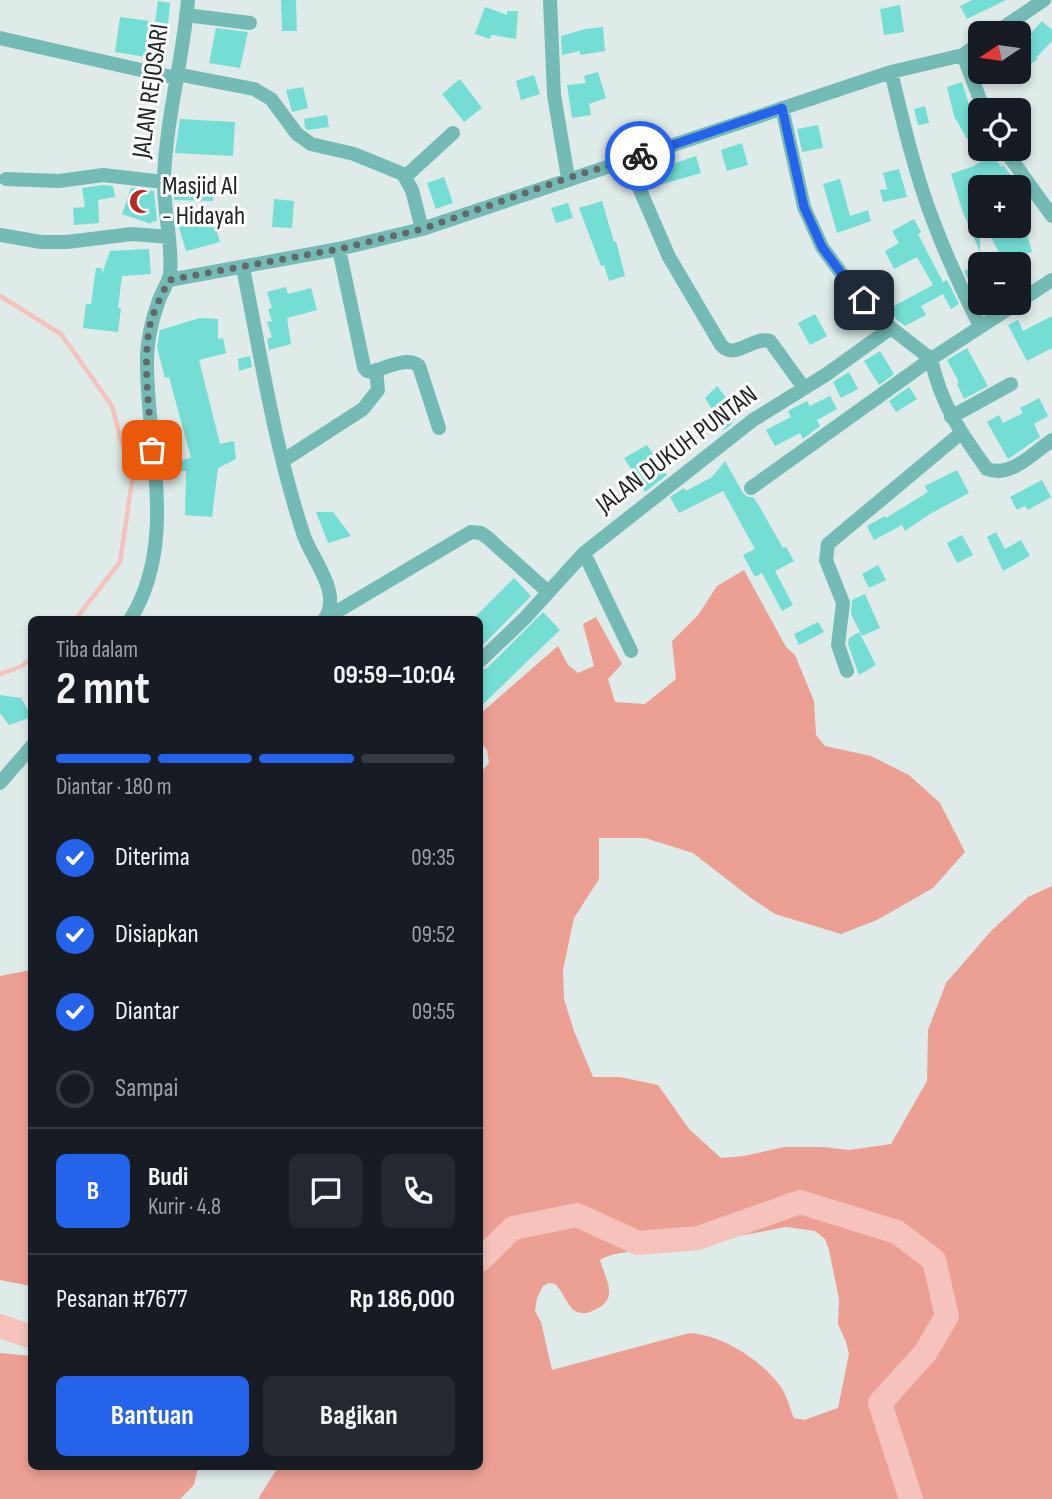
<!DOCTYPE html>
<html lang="id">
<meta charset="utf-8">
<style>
body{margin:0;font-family:"Sofia Sans Condensed",sans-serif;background:#242831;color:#f1f3f6;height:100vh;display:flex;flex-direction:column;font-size:26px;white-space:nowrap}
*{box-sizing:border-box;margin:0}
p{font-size:23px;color:#9ea1a6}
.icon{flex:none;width:38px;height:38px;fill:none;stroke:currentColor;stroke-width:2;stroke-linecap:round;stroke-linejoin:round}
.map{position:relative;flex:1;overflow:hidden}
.details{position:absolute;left:28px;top:616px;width:455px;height:854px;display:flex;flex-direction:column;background:#171b24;border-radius:10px;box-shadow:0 4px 10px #0003}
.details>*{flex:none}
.needle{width:46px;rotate:257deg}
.buttons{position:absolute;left:968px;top:21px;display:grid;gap:14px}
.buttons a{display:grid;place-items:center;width:63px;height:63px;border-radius:10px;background:#171b24;box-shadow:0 4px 10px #0003;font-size:35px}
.pin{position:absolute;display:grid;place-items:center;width:60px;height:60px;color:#fff;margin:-30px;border-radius:14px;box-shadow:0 4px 10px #0006}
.courier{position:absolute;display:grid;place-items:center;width:70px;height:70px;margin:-35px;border:5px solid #2563eb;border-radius:50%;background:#fff;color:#222;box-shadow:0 2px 9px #0007}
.head em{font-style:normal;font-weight:700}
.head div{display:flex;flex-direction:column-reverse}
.head{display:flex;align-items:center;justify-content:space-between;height:119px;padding:0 28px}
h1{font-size:46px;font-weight:700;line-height:52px}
.bar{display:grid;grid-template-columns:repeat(4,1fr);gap:10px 7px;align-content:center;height:84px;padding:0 28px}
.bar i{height:9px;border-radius:5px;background:#363941}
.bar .on{background:#2563eb}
.bar p{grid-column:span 4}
.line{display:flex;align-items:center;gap:18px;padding:0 28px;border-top:2px solid #363941}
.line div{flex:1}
.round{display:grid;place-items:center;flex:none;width:74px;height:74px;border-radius:10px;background:#242831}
ol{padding:0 28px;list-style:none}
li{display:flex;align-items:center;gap:21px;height:77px}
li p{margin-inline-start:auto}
li .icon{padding:7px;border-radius:50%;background:#2563eb;color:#fff;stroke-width:4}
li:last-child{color:#9ea1a6}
li i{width:38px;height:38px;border:4px solid #363941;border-radius:50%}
.button{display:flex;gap:14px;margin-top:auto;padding:14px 28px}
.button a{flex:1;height:80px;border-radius:10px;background:#2563eb;color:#fff;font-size:28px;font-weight:700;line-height:80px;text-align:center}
.button a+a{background:#242831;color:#f1f3f6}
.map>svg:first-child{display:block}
.green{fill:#eca094;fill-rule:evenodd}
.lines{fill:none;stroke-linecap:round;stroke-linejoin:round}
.stream{stroke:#f5c3bb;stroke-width:4.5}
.river{stroke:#f5c3bb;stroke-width:24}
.building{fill:#74ddd4}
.street{stroke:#75bbb5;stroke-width:14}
.done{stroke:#626a69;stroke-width:7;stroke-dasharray:0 12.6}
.route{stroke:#2563eb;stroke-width:9}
.labels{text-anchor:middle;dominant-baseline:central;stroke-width:6;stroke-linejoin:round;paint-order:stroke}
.street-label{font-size:26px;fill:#202424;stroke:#fff}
.poi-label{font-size:26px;fill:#202424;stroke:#fff;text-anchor:start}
</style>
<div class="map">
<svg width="1052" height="1499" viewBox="0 0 1052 1499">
<rect width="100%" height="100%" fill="#deebe9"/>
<path class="green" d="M744,570L786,647L795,655L814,701L816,735L825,746L871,756L909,775L940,803L965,852L933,888L877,920L841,934L775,914L751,898L693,853L645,838H599V879L574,918L563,970L564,999L574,1031L593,1077H620L658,1085L689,1129L721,1158L744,1156L784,1147H823L849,1150L891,1144L927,1081L928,1030L946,983L992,930L1028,897L1052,886V1499H258L278,1467L480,1466V773L489,763L487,750L480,742V714L558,646L568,665L578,673L594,666L583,624L596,617L622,664L608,679L615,702L645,704L676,679L672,641L698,615L717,586ZM786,1227L815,1231L825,1239L829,1250L839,1299L838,1324L846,1342L849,1354L838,1408L804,1420L794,1418C790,1409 787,1396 781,1387C763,1361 721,1334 689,1333L552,1370L541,1322L535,1311L537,1298L543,1286L549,1283L555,1284C563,1291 567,1306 575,1311C581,1314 586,1314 592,1311C620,1300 607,1283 600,1260C619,1249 640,1253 663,1249C704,1243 745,1235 786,1227Z
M31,970H32L31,1286L0,1280V976Z
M0,1353L31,1356L32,1466L198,1467L194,1485L180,1499H0Z"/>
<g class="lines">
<path class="stream" d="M0,296L61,334L112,406L132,481L120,562L75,620
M0,674L20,667L32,658"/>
<path class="river" d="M480,1260L513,1228L577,1215L638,1243L698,1238L800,1202L897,1232L934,1260L947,1316L925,1353L880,1403L911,1499
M0,1326L32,1337"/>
</g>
<path class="building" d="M281,0H296L297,31H282Z
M972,0H1006L967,19L960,6Z
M158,1L170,3L168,25L155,23Z
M900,5L904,32L884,35L880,9Z
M485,7L507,15V11H518L516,39L491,35L490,39L475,34Z
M120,17L150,21L146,57L115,52Z
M1042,21L1052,30V41L1036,58L1038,59L1018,73V47L1033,37L1030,34Z
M603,27L605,51L580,55V51L562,55L561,36L585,29Z
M216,28L248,32L240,68L209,63Z
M598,72L606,98L589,104L591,115L572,118L567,85L586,83L584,76Z
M534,75L540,94L521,100L516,81Z
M460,79L482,108L464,122L442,94Z
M962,82L970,108L972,107L980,120V132L967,139L954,116L947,87Z
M303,87L308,108L292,112L286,90Z
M925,106L929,123L918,125L914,109Z
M327,115L329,127L308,130L305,128L304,119Z
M180,119L235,122L233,156L175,153Z
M818,125L823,148L802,152L797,129Z
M742,143L748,165L727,171L721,150Z
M993,154L1001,167L1003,165L1011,175L1007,177L1009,180L997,187H978L980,193L976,194L980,203V226H1002L980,235V252L962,210L951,174L974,166Z
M696,156L701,173L656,186L652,171Z
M899,169L907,197L883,202L880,190L887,189L883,173Z
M444,177L453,203L436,209L427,183Z
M840,179L850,216L868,210L871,221L837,233L823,184Z
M174,182L214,183L213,201L174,200Z
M103,185L113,186L115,197L98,200L99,223L74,225L73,208L85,207L82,188Z
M131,188L154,191L157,221L151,222V224L122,214Z
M274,199L294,201L292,228L272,227Z
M602,201L614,242L616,241L625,276L609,281L604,265L601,266L579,208Z
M568,203L573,218L556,223L551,208Z
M212,215L220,242L186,251L178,224Z
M914,219L921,232L918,234L933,263L943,282L947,280L959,304L951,309L943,294L921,306L926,315L905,326L896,319L890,308L933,285L917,257L894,269L885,251L899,243L892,231Z
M1026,231L1032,252L1003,260L991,237Z
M149,249L151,274L122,276L118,308H121L118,332L83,328L86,304H91L96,268H102V274L110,251Z
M980,266V303L982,309L964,271L970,268L971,270Z
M286,287L288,294L311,288L317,310L287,318L291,344L269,350L267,339L272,337L267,322L272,321L268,309L272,308L267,292Z
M815,314L827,336L810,345L798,323Z
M1052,316V348L1027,361L1008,325L1018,320L1023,331Z
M200,318L218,319V339L223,338L226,353L199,360L220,444L234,441L236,459L218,468L212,517L185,515L186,471H178L182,460L191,458L169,377L165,378L157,347L160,330Z
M967,348L988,386L964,399L957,384L959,382L947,360Z
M880,351L894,374L879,385L864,361Z
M250,356L252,367L239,371L238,359Z
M849,372L858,389L841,398L833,382Z
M717,386L738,413L731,425L724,430L705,398Z
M909,387L917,399L896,412L889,401Z
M830,396L837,409L817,420L820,426L803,439L800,433L775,446L766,430L791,417L788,411L807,401L810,406Z
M1039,398L1048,416L1034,424L1040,437L1008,459L987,422L999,415L1003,423L1023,413L1020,408Z
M647,445L667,475L645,492L624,458Z
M725,461L743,493L748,497H753L758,504L783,548L786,547L794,561L775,571L793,605L782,611L762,573L755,577L743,555L755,549L723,491L679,513L670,497L684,488L686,491L712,477Z
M957,470L969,493L930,514L905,531L902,525L874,540L867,526L885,516L886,518L928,492L925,486Z
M1042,480L1051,497L1028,510L1025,506L1017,510L1010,497Z
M316,512H333L351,536L328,543Z
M996,532L1005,549L1021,540L1030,556L1003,571L987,537Z
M962,535L973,555L957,563L947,543Z
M878,565L886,580L869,588L862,574Z
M514,578L531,596L480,648V620H472Z
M865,594L880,628L862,636L851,614L852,600Z
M543,612L560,630L480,707V670L487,668Z
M818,622L824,632L799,645L794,634Z
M859,632L876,665L859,675L848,644L849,638Z
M0,695L21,698L32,717L9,725L0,713Z"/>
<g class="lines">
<path class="street" d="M550,0L554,95L568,178
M186,15L250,23
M995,33L1044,0
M0,38L176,78
M963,55L984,110
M891,72C903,121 914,170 932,218C946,255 962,291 980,326
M176,74L254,89L271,99L297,134L311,144L354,154L403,174L412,190L422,229
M1004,149L1052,216
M627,160L669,257L721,345C735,361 752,336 770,341L804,388
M405,177L453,133
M6,179L59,181L103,175L164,182
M0,235L41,242H67L132,234L169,237
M339,249L364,367L367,371L372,372C385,368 408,356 419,366L439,428
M243,268C261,357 275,449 304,536C313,561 343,594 324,620
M169,280L339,249L422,229L891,72L963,55L980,43
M1018,302L1052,280
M1017,303L931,359C941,404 960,432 987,469C1011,478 1033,453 1052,440
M951,417L1011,384
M284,460L363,409L378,390L376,370
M751,488L931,359L891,328L850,285L822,247L804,207L782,108
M326,618L471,532L481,533L488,538L548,592
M130,620C180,540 145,443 147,355C148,337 152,320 158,303C161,293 168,284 170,274C173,242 163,210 164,179C166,118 183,60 188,0
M631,651L584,553L753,420L827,374L891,328
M480,661L525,618L584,553
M847,671L838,645L843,603L826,560L828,544L961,433
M0,783L32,746"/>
</g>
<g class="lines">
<path class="done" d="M152,450C150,410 142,364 150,325C154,309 162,294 169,280L339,249L422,229L568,178L640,156"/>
<path class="route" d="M640,156L782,108L804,207L822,247L850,285L864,300"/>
</g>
<defs>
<symbol id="mosque-bare" viewBox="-9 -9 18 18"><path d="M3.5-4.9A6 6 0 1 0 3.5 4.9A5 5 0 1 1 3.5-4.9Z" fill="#b82a20" stroke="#fff" stroke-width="2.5" paint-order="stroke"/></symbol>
</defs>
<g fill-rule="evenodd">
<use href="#mosque-bare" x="124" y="184" width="35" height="35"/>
</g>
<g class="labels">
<g class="street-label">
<text transform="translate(151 91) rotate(-82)">JALAN REJOSARI</text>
<text transform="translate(677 450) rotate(-37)">JALAN DUKUH PUNTAN</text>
</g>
<g class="poi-label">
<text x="162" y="186">Masjid Al<tspan x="162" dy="30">- Hidayah</tspan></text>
</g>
</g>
</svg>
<div class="buttons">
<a><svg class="needle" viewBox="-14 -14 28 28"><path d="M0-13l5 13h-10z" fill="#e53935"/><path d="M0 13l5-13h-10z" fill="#9ea1a6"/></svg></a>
<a><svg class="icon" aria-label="locate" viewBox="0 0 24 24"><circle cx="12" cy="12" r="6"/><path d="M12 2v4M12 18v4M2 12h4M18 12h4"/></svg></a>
<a>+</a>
<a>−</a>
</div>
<div class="pin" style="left:152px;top:450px;background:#ea580c"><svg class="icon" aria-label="bag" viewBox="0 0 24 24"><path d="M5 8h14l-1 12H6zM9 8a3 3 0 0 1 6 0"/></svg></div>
<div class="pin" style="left:864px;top:300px;background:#1f2937"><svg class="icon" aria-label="home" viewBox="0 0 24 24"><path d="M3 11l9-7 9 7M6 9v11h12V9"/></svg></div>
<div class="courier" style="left:640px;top:156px"><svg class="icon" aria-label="bike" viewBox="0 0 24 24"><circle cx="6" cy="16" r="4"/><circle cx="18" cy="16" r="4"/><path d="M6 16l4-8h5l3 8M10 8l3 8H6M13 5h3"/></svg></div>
<section class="details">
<div class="head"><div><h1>2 mnt</h1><p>Tiba dalam</p></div><em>09:59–10:04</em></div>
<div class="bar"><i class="on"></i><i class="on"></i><i class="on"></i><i></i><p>Diantar · 180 m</p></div>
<ol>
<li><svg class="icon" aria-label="check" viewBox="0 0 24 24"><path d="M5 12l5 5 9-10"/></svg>Diterima<p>09:35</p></li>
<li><svg class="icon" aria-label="check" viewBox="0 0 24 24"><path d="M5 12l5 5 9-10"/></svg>Disiapkan<p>09:52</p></li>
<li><svg class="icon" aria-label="check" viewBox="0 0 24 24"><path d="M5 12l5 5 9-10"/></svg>Diantar<p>09:55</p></li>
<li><i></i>Sampai</li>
</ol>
<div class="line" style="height:126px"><b class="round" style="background:#2563eb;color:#fff">B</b><div><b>Budi</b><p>Kurir · 4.8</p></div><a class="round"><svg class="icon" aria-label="chat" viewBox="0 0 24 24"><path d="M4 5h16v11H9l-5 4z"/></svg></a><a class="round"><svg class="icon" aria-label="phone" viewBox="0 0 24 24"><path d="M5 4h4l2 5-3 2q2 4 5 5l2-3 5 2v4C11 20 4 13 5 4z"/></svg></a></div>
<div class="line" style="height:91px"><div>Pesanan #7677</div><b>Rp 186,000</b></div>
<div class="button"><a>Bantuan</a><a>Bagikan</a></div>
</section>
</div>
